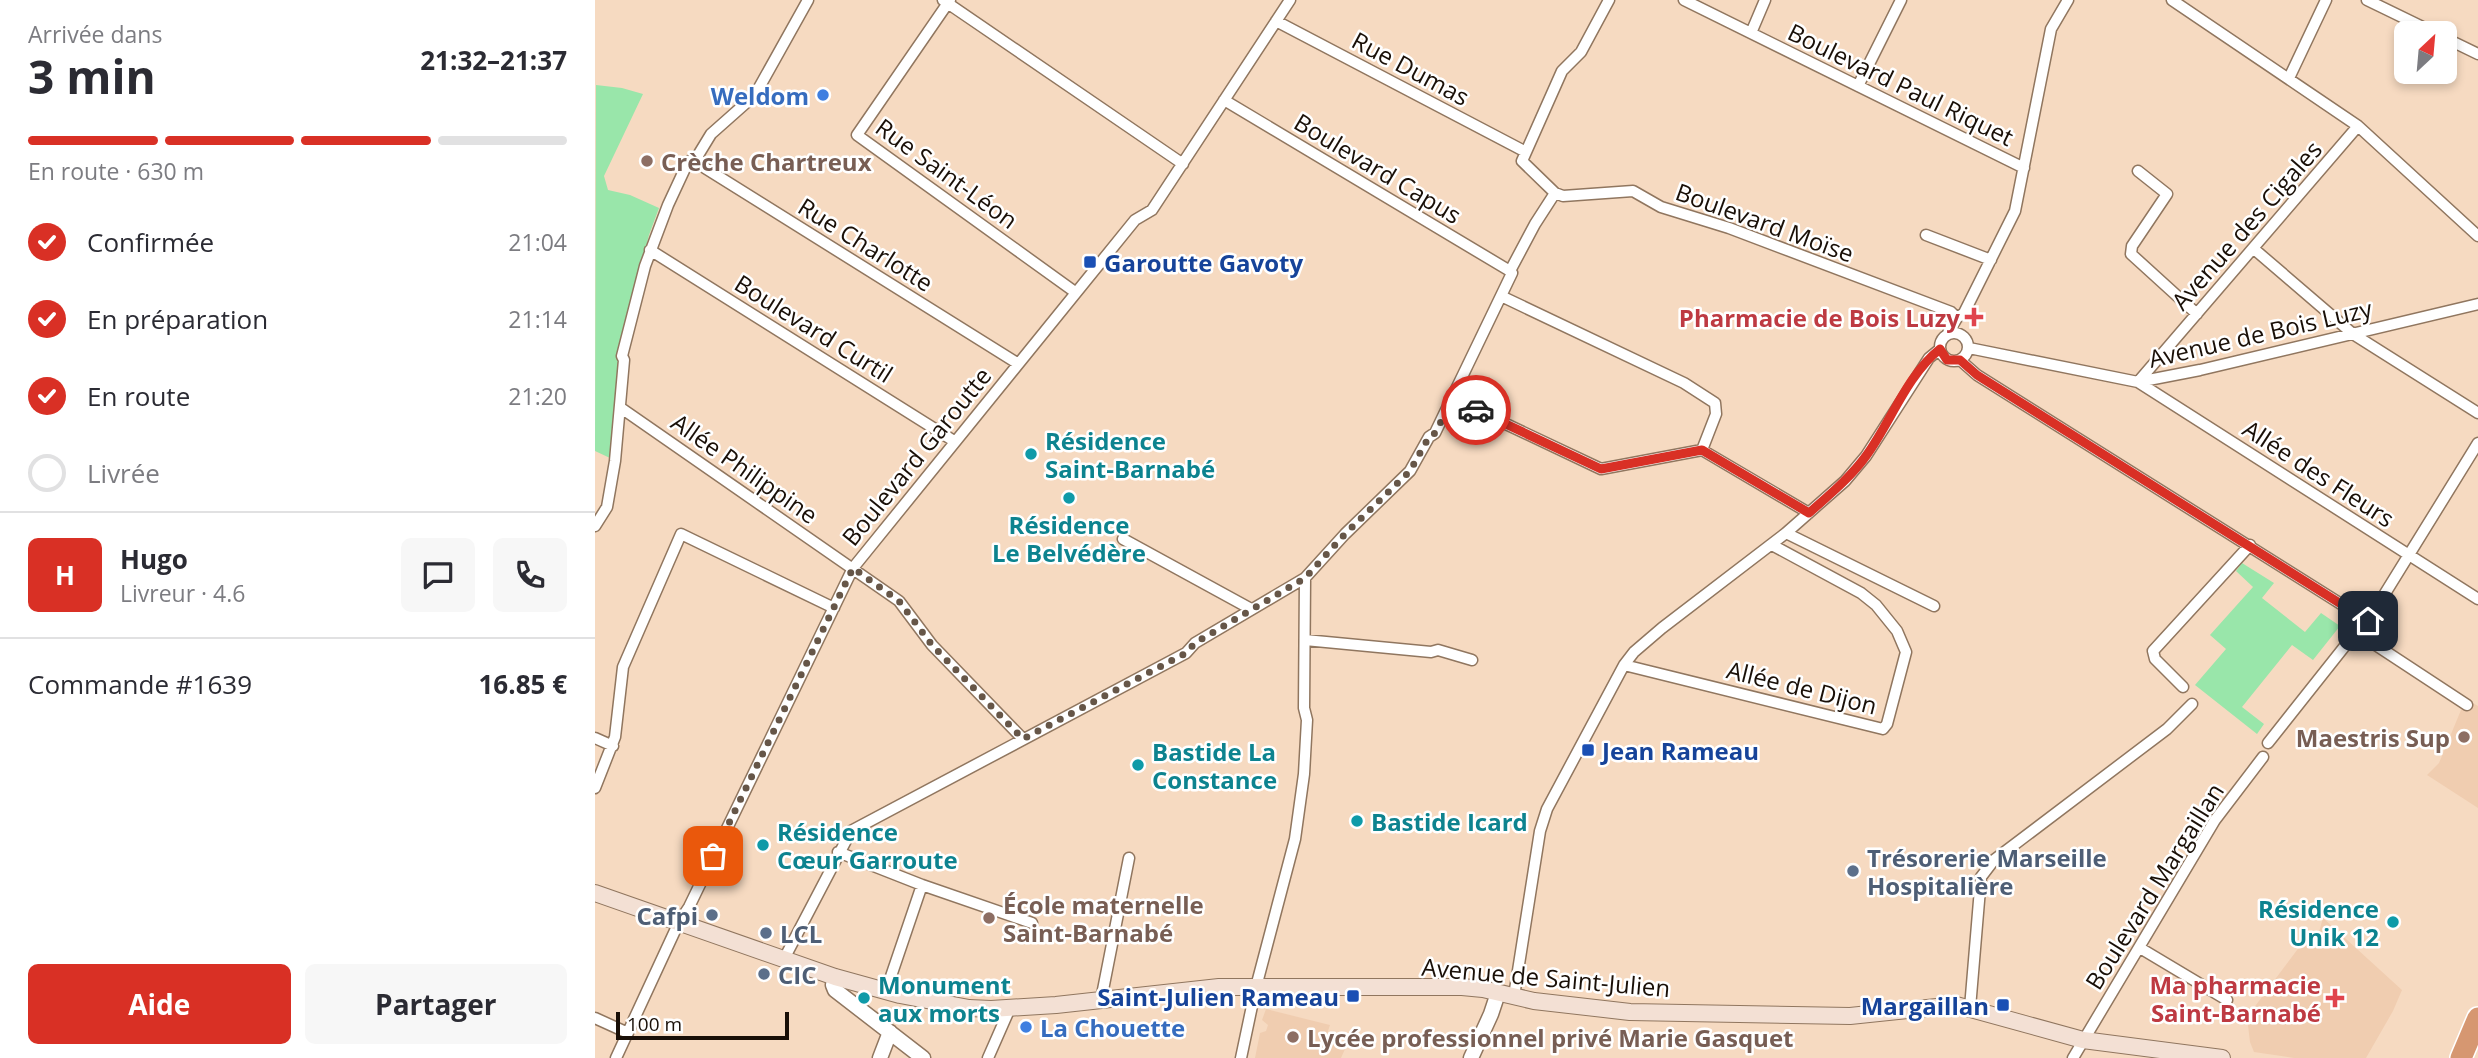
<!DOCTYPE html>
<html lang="fr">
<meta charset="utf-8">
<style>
body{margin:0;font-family:"Open Sans",sans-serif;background:#f7f7f7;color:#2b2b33;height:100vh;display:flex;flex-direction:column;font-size:26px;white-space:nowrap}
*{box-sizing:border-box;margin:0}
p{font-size:23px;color:#7c7c81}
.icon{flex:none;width:38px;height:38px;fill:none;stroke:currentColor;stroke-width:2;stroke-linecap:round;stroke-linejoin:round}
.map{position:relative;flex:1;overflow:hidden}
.details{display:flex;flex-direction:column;background:#fff;width:595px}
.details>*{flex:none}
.needle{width:46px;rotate:26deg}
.buttons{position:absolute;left:1799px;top:21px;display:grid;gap:14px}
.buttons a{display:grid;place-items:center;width:63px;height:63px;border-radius:10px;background:#fff;box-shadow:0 4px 10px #0003;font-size:35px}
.scale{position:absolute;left:21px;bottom:18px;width:173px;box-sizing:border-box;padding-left:7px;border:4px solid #190f07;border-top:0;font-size:19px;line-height:24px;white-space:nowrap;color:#190f07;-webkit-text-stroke:5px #fff;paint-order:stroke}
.pin{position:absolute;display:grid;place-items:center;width:60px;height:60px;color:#fff;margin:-30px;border-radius:14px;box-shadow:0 4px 10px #0006}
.courier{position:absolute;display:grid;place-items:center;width:70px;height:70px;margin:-35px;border:5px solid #d93025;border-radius:50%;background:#fff;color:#222;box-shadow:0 2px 9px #0007}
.overview em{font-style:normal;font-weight:700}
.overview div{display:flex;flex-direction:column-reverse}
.overview{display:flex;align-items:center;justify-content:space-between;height:119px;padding:0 28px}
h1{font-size:46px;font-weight:700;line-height:52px}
.bar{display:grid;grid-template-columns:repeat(4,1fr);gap:10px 7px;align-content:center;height:84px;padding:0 28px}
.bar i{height:9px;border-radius:5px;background:#e1e1e2}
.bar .current{background:#d93025}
.bar p{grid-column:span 4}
.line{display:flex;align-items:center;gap:18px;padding:0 28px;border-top:2px solid #e1e1e2}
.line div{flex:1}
.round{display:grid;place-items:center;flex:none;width:74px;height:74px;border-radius:10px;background:#f7f7f7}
ol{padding:0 28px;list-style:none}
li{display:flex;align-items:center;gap:21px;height:77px}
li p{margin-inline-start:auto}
li .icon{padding:7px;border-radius:50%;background:#d93025;color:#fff;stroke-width:4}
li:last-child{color:#7c7c81}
li i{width:38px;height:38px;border:4px solid #e1e1e2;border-radius:50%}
.action{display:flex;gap:14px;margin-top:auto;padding:14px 28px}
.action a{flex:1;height:80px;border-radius:10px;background:#d93025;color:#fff;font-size:28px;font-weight:700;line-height:80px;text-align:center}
.action a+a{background:#f7f7f7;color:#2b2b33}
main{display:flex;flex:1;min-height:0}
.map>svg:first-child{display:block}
.built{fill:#f0cdb0}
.green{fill:#99e6aa}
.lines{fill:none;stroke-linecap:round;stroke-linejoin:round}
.minor-casing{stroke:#90765f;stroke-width:13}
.tertiary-casing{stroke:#90765f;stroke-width:17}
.secondary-casing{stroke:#90765f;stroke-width:18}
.motorway-casing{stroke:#fff;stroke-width:24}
.minor{stroke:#fff;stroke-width:10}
.tertiary{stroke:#fff;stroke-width:14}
.secondary{stroke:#f3e0d4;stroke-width:16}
.motorway{stroke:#d69771;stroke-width:21}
.done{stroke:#665648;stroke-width:7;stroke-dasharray:0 12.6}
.route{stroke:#d93025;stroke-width:9}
.shop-dot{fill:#3f7fe0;stroke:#fff;stroke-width:2.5}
.education-dot{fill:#8d6e63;stroke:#fff;stroke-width:2.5}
.transit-dot{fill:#1a4fb4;stroke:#fff;stroke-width:2.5}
.health-dot{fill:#e0444e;stroke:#fff;stroke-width:2.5}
.culture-dot{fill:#0f9aa8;stroke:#fff;stroke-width:2.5}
.service-dot{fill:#5c6f8a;stroke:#fff;stroke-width:2.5}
.labels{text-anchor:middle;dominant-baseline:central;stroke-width:5;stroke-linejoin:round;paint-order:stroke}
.street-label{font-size:24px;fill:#190f07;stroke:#fff}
.shop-label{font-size:24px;font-weight:bold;fill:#366cbe;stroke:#fff;text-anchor:end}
.education-label{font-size:24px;font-weight:bold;fill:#785e54;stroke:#fff;text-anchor:start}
.transit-label{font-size:24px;font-weight:bold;fill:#164399;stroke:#fff;text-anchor:start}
.health-label{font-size:24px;font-weight:bold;fill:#be3a42;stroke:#fff;text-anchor:end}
.culture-label{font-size:24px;font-weight:bold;fill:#0d838f;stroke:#fff;text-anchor:start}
.service-label{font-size:24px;font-weight:bold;fill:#4e5e75;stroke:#fff;text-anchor:start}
</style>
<main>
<section class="details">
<div class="overview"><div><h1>3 min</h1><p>Arrivée dans</p></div><em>21:32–21:37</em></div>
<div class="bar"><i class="current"></i><i class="current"></i><i class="current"></i><i></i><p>En route · 630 m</p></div>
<ol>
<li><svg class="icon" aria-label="check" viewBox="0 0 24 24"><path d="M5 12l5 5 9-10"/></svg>Confirmée<p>21:04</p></li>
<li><svg class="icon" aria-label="check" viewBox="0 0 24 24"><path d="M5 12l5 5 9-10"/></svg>En préparation<p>21:14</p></li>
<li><svg class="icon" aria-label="check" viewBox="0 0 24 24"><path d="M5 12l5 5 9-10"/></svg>En route<p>21:20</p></li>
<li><i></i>Livrée</li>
</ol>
<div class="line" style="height:126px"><b class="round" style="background:#d93025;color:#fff">H</b><div><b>Hugo</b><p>Livreur · 4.6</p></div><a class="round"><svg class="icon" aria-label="chat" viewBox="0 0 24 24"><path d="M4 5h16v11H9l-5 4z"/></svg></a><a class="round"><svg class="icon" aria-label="phone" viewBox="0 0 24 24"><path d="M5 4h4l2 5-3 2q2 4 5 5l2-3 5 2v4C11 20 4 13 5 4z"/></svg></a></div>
<div class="line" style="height:91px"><div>Commande #1639</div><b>16.85 €</b></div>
<div class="action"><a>Aide</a><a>Partager</a></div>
</section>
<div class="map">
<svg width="1883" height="1058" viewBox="0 0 1883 1058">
<rect width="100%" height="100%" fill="#f6dac1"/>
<path class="built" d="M1876,702L1883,706V808L1832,775L1844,763L1866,710Z
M1728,918L1807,990L1798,1011L1771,1058H1699L1659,1052L1655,1042L1652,1017L1708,942L1722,939Z
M671,1009L735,1025L730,1040L750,1049L746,1058H660L665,1033L671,1031L673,1025L667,1020Z"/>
<path class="green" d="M1,85L27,88L48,94L9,176L13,190L35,195L64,208L54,235L27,341L23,361L15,458L0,451Z
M1647,563L1679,583L1667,598L1710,632L1726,613L1745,626L1718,660L1697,645L1647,707L1669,724L1662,734L1600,685L1631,649L1615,635L1658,587L1641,571Z"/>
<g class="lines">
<defs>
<path id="minor" d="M348,0L588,164
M355,0L262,135L480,292
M1089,0L1429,168
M1577,0L1763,126L1883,236
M1772,0L1840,33
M681,21L931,152
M1156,33L1170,0
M1850,38L1883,54
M1694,78L1731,0
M1263,86L1306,0
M629,100L915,271
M1763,126L1543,382L1883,599
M102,157L110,168L422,363
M1543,171L1572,194L1537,246L1536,254L1602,314
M960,193L968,196L1038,191L1066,207L1134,228L1356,312L1362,318
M1331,235L1396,260
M1659,249L1758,334L1883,413
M55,250L359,441
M906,296L1089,383L1120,403L1121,414L1107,450
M1345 347a14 14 0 1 1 28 0a14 14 0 1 1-28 0Z
M1353,333L1362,318L1369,313L1420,211L1456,29L1473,0
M1374,348L1543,382L1605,370L1883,304
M1365,360L1382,375L1773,621
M858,399L1006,469L1107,450L1214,513
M26,408L304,601L337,645L428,739
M0,526L12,507L20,461L29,360L27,356L50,266L73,205L93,162L102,157L116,134L160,95L213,0
M1191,533L1339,606
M528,539L656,609
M1761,632L1872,705
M710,640L836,652L843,650L877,660
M1029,665L1288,729L1292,724L1311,652L1302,631L1281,605L1266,593L1177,545
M1588,687L1560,659L1558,651L1655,545
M0,738L18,746
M1673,743L1761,632L1773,621L1883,443
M0,788L20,737L28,667L86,534L239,608
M243,852L327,885L437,923
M1545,948L1632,1000
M189,959L256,831L591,653L600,643L710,578L750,534L815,471L834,437L840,433L917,273L915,271L940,224L960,193L927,161L967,71L986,52L1014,0
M291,991L327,885
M919,996L945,831L952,809L1029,665L1039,652L1067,628L1191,533L1250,481L1271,456L1334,358L1345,349
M506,1000L534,858
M1375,1008L1386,877L1399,860L1572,729L1597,704
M0,1018L33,1033
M21,1058L84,922L94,907L258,568L540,220L557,210L695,0
M393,1058L415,1008
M646,1058L661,987L700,839L709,774L712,720L709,708L710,578
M1478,1058L1620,820L1668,757"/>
<path id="tertiary" d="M240,977L238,985L240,990L328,1058
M285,1058L295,1032
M876,1058L896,1014L903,993"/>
<path id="secondary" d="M0,893L240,977L305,995L374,1008L396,1009L461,1005L624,987H867L888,989L939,1001L1035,1012L1255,1016L1361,1005L1488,1040L1627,1058"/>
<path id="motorway" d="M1866,1058L1883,1018"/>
</defs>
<use href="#minor" class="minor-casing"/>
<use href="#tertiary" class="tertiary-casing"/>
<use href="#secondary" class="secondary-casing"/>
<use href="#motorway" class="motorway-casing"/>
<use href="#minor" class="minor"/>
<use href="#tertiary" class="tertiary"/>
<use href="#secondary" class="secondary"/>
<use href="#motorway" class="motorway"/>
</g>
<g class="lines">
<path class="done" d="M118,856L258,568L304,601L337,645L428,739L591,653L600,643L710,578L750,534L815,471L834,437L840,433L858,399L881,410"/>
<path class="route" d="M881,410L1006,469L1107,450L1214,513C1234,495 1255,478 1271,456C1296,422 1311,376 1345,349L1352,360H1365L1382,375L1773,621"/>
</g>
<g class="shop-dot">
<circle cx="228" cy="95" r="7"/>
<circle cx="431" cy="1027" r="7"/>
</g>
<g class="education-dot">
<circle cx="52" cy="161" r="7"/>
<circle cx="1869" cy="737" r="7"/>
<circle cx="394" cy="918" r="7"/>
<circle cx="698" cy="1037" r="7"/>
</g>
<g class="transit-dot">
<rect x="488" y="255" width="14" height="14" rx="3.5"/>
<rect x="986" y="743" width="14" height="14" rx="3.5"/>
<rect x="751" y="989" width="14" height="14" rx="3.5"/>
<rect x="1401" y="998" width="14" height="14" rx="3.5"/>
</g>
<g class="health-dot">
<path d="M1375.5 306.5h7v7h7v7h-7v7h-7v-7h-7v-7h7z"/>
<path d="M1736.5 987.5h7v7h7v7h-7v7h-7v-7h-7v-7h7z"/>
</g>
<g class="culture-dot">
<circle cx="436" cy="454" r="7"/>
<circle cx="474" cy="498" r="7"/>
<circle cx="543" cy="765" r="7"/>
<circle cx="762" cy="821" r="7"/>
<circle cx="168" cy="845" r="7"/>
<circle cx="1798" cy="922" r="7"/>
<circle cx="269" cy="998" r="7"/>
</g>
<g class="service-dot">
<circle cx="1258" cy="871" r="7"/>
<circle cx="117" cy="915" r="7"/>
<circle cx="171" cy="933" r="7"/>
<circle cx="169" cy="974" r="7"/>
</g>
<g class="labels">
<g class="street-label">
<text transform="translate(816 68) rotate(28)">Rue Dumas</text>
<text transform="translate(1306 84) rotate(26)">Boulevard Paul Riquet</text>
<text transform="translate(783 168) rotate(31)">Boulevard Capus</text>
<text transform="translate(352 173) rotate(36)">Rue Saint-Léon</text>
<text transform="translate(1170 222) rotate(20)">Boulevard Moïse</text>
<text transform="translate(1651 225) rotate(-49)">Avenue des Cigales</text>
<text transform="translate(271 244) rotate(32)">Rue Charlotte</text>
<text transform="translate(219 328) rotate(32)">Boulevard Curtil</text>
<text transform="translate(1665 333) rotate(-13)">Avenue de Bois Luzy</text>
<text transform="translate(321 456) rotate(-51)">Boulevard Garoutte</text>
<text transform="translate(150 468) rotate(35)">Allée Philippine</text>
<text transform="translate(1724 473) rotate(33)">Allée des Fleurs</text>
<text transform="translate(1207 687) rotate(14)">Allée de Dijon</text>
<text transform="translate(1559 886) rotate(-58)">Boulevard Margaillan</text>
<text transform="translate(951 977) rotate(5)">Avenue de Saint-Julien</text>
</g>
<g class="shop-label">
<text x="214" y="95">Weldom</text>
<text x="445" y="1027" text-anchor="start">La Chouette</text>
</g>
<g class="education-label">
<text x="66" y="161">Crèche Chartreux</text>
<text x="1855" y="737" text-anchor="end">Maestris Sup</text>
<text x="408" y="904">École maternelle<tspan x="408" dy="28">Saint-Barnabé</tspan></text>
<text x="712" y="1037">Lycée professionnel privé Marie Gasquet</text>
</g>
<g class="transit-label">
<text x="509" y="262">Garoutte Gavoty</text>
<text x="1007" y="750">Jean Rameau</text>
<text x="744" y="996" text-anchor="end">Saint-Julien Rameau</text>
<text x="1394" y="1005" text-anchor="end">Margaillan</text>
</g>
<g class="health-label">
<text x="1365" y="317">Pharmacie de Bois Luzy</text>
<text x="1726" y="984">Ma pharmacie<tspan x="1726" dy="28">Saint-Barnabé</tspan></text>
</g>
<g class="culture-label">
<text x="450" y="440">Résidence<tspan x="450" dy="28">Saint-Barnabé</tspan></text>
<text x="474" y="524" text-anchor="middle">Résidence<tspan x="474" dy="28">Le Belvédère</tspan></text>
<text x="557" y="751">Bastide La<tspan x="557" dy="28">Constance</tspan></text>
<text x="776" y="821">Bastide Icard</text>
<text x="182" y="831">Résidence<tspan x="182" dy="28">Cœur Garroute</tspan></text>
<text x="1784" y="908" text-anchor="end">Résidence<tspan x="1784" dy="28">Unik 12</tspan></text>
<text x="283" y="984">Monument<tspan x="283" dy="28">aux morts</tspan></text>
</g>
<g class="service-label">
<text x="1272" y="857">Trésorerie Marseille<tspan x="1272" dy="28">Hospitalière</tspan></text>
<text x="103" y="915" text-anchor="end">Cafpi</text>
<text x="185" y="933">LCL</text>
<text x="183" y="974">CIC</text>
</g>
</g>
</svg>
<div class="buttons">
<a><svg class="needle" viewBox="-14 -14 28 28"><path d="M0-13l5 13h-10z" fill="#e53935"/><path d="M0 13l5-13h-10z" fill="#7c7c81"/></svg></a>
</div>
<div class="scale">100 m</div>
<div class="pin" style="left:118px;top:856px;background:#ea580c"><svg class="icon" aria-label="bag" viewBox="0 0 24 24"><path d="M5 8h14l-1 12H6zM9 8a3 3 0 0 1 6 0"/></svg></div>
<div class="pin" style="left:1773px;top:621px;background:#1f2937"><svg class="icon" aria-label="home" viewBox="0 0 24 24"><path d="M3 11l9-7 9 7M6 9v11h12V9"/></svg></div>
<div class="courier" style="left:881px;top:410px"><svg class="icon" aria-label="car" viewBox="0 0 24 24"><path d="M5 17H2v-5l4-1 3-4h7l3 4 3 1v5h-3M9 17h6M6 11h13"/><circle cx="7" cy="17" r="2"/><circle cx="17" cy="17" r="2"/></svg></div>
</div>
</main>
